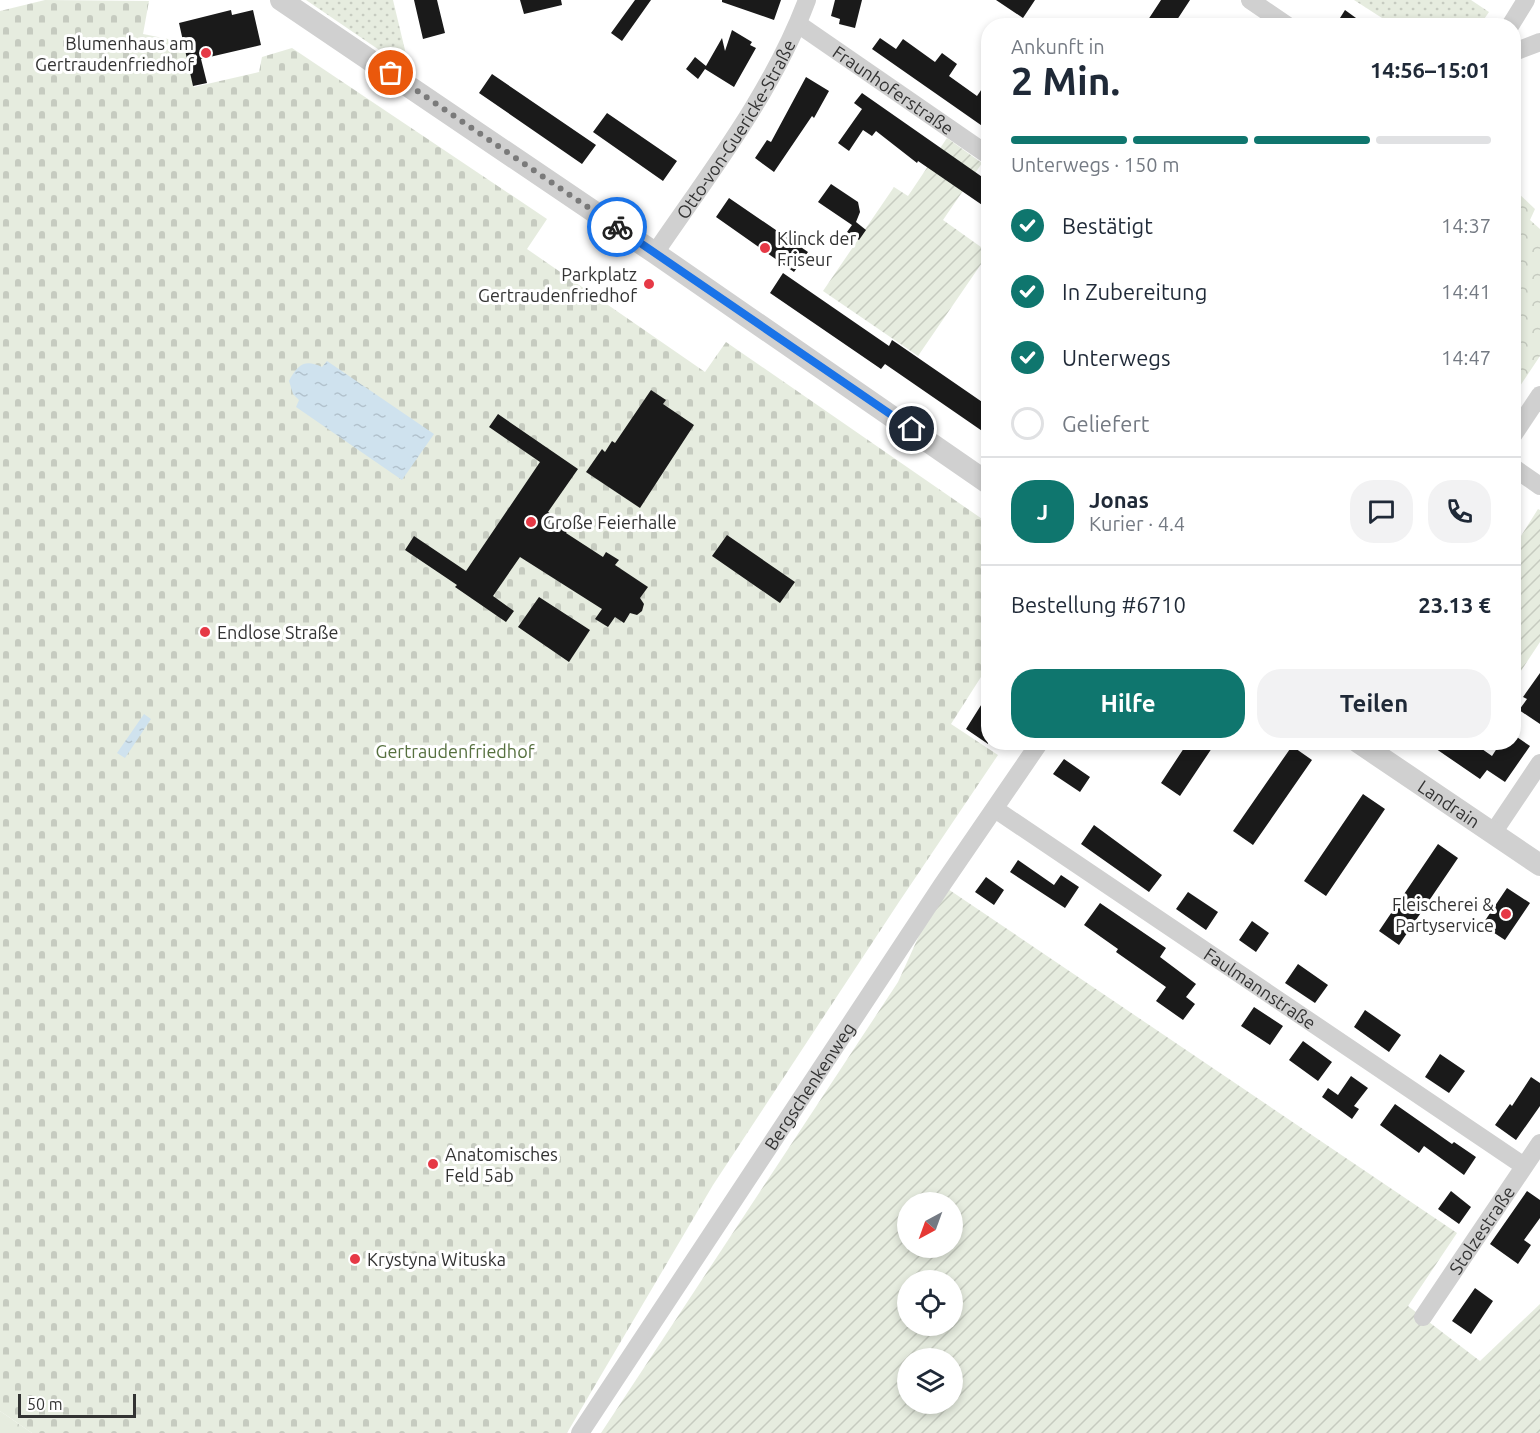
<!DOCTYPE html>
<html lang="de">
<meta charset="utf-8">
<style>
body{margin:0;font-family:Ubuntu,sans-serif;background:#f2f2f3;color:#1f2937;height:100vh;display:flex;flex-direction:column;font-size:22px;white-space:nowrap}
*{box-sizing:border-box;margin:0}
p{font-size:20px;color:#747a83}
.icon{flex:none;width:33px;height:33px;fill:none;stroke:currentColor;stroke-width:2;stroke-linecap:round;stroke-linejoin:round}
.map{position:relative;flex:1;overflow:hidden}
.sheet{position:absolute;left:981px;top:18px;width:540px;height:732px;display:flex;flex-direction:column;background:#fff;border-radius:24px;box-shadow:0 3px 9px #0003}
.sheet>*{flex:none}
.needle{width:39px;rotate:221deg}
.fabs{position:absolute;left:897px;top:1192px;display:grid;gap:12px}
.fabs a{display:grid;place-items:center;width:66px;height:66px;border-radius:50%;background:#fff;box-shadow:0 3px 9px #0003;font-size:30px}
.scale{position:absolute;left:18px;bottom:15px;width:118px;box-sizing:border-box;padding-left:6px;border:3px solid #333;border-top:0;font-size:16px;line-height:21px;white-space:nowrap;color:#333;-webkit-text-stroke:4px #fff;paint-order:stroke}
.pin{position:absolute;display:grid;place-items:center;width:51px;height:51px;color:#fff;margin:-26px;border:3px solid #fff;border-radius:50%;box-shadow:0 2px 6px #0007}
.courier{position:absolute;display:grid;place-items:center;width:60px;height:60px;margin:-30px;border:4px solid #1a73e8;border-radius:50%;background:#fff;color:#222;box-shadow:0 2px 8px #0007}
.overview em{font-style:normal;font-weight:700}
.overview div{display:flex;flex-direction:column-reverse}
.overview{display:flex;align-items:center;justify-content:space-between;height:102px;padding:0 30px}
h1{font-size:39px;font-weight:700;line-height:45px}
.bar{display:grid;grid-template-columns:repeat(4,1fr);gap:9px 6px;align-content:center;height:72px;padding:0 30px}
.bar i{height:8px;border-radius:4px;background:#e0e1e3}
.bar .on{background:#0f766e}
.bar p{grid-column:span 4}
.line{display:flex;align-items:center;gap:15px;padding:0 30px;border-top:2px solid #e0e1e3}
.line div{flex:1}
.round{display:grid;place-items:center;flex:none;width:63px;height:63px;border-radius:24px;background:#f2f2f3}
ol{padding:0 30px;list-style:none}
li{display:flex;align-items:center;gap:18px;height:66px}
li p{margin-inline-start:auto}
li .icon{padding:6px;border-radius:50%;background:#0f766e;color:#fff;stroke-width:4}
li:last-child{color:#747a83}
li i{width:33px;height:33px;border:3px solid #e0e1e3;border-radius:50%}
.action{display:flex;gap:12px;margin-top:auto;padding:12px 30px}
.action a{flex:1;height:69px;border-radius:24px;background:#0f766e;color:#fff;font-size:24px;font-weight:700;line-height:69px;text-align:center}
.action a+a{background:#f2f2f3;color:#1f2937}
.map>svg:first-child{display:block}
.grass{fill:url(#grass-dots)}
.forest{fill:url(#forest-crowns)}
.cemetery{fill:url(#cemetery-stones)}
.garden{fill:url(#garden-furrows);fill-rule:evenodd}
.water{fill:url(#water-ripples)}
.building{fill:#1a1a1a}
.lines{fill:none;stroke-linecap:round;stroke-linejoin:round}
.minor{stroke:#d0d0d0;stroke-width:18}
.tertiary{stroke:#d0d0d0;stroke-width:22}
.done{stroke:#7a7a7a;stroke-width:6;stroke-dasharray:0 10.8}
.route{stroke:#1a73e8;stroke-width:8}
.poi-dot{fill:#e63946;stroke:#fff;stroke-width:2}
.labels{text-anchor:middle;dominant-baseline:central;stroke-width:6;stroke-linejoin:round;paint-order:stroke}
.poi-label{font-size:18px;fill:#333;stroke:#fff;text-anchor:start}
.street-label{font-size:18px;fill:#333;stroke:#fff}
.park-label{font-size:18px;fill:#56703f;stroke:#fff}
</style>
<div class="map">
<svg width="1540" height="1433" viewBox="0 0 1540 1433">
<defs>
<pattern id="grass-dots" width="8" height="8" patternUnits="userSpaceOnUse" patternTransform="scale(1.5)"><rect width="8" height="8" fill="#e6ecdf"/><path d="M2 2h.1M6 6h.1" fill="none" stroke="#c6cbc0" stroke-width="1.8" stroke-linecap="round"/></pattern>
<pattern id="forest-crowns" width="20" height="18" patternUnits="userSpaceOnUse" patternTransform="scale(1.5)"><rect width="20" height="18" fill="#e6ecdf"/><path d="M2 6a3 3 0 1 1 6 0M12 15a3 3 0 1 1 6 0" fill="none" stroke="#c6cbc0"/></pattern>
<pattern id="cemetery-stones" width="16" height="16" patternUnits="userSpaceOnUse" patternTransform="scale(1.5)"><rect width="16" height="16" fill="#e6ecdf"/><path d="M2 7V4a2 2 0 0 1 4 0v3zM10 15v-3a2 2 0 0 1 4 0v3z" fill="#c6cbc0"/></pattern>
<pattern id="garden-furrows" width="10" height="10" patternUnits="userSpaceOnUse" patternTransform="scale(1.5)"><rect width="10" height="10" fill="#e6ecdf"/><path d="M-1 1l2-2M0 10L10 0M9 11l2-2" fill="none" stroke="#c6cbc0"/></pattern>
<pattern id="water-ripples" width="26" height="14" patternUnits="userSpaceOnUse" patternTransform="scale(1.5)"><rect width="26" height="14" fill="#cfe2ee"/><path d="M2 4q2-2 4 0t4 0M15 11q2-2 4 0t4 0" fill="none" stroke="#b2c2cd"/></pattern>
</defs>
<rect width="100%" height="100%" fill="#fff"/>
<path class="grass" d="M306,0H393L410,71Z
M1354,0H1471L1489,12L1480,25H1393Z"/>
<path class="forest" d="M1514,189L1535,209L1530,220L1540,229V356L1514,395Z
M0,1411L32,1433H0Z"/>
<path class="cemetery" d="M45,0L149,1L143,34L183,42L194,87L259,72L262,57L292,48L547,219L527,249L705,372L726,342L988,523V666L951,724L998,755L899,902L713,1185L567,1433H32L0,1411V11Z"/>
<path class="garden" d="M947,138L982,163L943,220L988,252V254L918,356L823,291L894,187L908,196Z
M1538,509L1540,510V642L1517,677L1514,675V547Z
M942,885L1457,1233L1408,1306L1480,1361L1540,1304V1433H601L898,982ZM908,1203H952V1248H908ZM908,1281H952V1326H908ZM908,1359H952V1404H908Z"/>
<path class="water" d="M327,361L434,434L402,480L296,407L299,400L293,394L289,381C298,364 305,359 322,367Z
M144,714L151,719L125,758L117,753Z"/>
<path class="building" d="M414,0H437L445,33L423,39Z
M520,0H561L562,5L524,14Z
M635,0H651L622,41L611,33Z
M722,0H781L774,20L722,2Z
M835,0H862L855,28L839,24L840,19L831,16Z
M996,0H1035L1023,18Z
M1161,0H1190L1173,26H1144Z
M231,10L232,15L253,10L261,45L201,59L207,83L193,86L179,23Z
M1345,10L1367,26H1335Z
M732,30L752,42L750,45L756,48L734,87L705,69L698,79L686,69L695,57L706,66L722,38L725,51Z
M880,38L896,49L903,39L935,62L942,53L957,64L949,76L977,96L988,80V130L872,49Z
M492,74L596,145L582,164L479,93Z
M806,77L829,91L814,118L812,116L774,172L755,158L767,140L771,142Z
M862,93L988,181V209L918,161L917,163L876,131L872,136L863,130L849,151L838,143L862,109L854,103Z
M607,113L677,161L663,181L593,132Z
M831,184L858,202L860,212L856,222L866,230L859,240L847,232L852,225L818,202Z
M729,198L808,252L794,272L716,217Z
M783,273L889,346L892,340L898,344L988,406V435L885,364L881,369L770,293Z
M651,390L666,400L663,404L694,425L640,508L586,472L602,449L605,452L612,441L615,443Z
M498,414L578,469L548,512L570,527L566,533L603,557L606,552L619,560L615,565L648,587L640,598L644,604L642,611L637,615L630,613L624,623L615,617L608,627L595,619L602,609L520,557L493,596L514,611L506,622L455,587L457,585L405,550L414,536L466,571L540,462L489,427Z
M727,535L795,582L780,603L712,556Z
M539,597L590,630L569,662L518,627Z
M1540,673V724L1519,710L1527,699L1523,697Z
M988,694V744L966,729Z
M1514,735L1530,746L1505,782L1487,770L1480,779L1426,742H1472L1492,756L1501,742H1514Z
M1188,742H1216L1180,796L1161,783Z
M1292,746L1312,760L1253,845L1233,831Z
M1064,759L1090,777L1080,792L1053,774Z
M1363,794L1385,809L1326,896L1304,881Z
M1094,825L1162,875L1149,892L1081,844Z
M1438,844L1458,858L1399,945L1379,931Z
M1018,860L1054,885L1061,875L1079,887L1065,908L1010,872Z
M986,877L1004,890L994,905L975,892Z
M1507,888L1530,903L1505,940L1482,925Z
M1188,892L1218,912L1206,930L1176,909Z
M1100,903L1166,948L1160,957L1196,984L1186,997L1195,1004L1183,1020L1156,1001L1166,987L1116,952L1118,949L1084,925Z
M1252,921L1269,933L1256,952L1239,940Z
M1298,964L1328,985L1315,1003L1285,983Z
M1254,1007L1283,1026L1270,1045L1241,1026Z
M1365,1010L1401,1035L1389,1052L1354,1027Z
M1303,1041L1332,1062L1318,1081L1289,1060Z
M1440,1054L1465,1071L1449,1093L1425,1077Z
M1351,1076L1368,1088L1354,1106L1359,1109L1352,1119L1322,1097L1328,1088L1338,1095Z
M1531,1077L1540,1083V1106L1516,1140L1495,1125L1510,1104L1512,1106Z
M1395,1104L1452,1144L1454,1142L1476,1157L1464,1175L1424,1146L1419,1153L1380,1125Z
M1451,1191L1471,1207L1459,1224L1438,1209Z
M1527,1191L1540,1200V1218L1524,1240L1531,1245L1518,1264L1490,1244Z
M1475,1288L1493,1301L1471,1334L1452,1321Z"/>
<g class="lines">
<g class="minor">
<path d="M1250,0L1288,26"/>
<path id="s1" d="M798,24L988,155"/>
<path d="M1510,26L1526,0"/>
<path d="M1514,52L1540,42"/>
<path id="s2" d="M655,253C711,171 772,93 807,0"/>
<path d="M1514,434L1540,395"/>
<path d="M1514,468L1540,486"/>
<path id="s3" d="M995,809L1524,1166"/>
<path d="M1493,833L1540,763"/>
<path id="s4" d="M1423,1317L1540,1143"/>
<path id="s5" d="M580,1433L942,885L1040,742"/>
</g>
<g class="tertiary">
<path d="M281,0L655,253L988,483"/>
<path id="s6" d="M1358,742L1540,865"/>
</g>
</g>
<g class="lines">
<path class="done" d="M391,73L617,227"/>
<path class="route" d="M617,227L912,429"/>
</g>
<g class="poi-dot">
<circle cx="206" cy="53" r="6"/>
<circle cx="765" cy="248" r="6"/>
<circle cx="649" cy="284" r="6"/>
<circle cx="531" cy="522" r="6"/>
<circle cx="205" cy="632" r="6"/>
<circle cx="1506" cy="914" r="6"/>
<circle cx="433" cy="1164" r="6"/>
<circle cx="355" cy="1259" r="6"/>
</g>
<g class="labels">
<g class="poi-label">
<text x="194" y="43" text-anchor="end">Blumenhaus am<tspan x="194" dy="21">Gertraudenfriedhof</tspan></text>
<text x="777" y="238">Klinck der<tspan x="777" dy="21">Friseur</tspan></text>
<text x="637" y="274" text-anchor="end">Parkplatz<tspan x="637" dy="21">Gertraudenfriedhof</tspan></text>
<text x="543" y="522">Große Feierhalle</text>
<text x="217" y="632">Endlose Straße</text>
<text x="1494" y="904" text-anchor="end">Fleischerei &amp;<tspan x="1494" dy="21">Partyservice</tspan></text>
<text x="445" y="1154">Anatomisches<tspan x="445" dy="21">Feld 5ab</tspan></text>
<text x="367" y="1259">Krystyna Wituska</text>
</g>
<g class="street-label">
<text stroke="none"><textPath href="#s1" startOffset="116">Fraunhoferstraße</textPath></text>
<text stroke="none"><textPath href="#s2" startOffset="148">Otto-von-Guericke-Straße</textPath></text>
<text stroke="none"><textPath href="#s6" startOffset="110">Landrain</textPath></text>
<text stroke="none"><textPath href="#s3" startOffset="320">Faulmannstraße</textPath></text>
<text stroke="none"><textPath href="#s5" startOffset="416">Bergschenkenweg</textPath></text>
<text stroke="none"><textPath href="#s4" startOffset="105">Stolzestraße</textPath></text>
</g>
<g class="park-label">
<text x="455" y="751">Gertraudenfriedhof</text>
</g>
</g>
</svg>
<div class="fabs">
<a><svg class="needle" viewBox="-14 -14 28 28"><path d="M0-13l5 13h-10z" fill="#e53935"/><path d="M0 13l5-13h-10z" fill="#747a83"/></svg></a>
<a><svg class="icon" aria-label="locate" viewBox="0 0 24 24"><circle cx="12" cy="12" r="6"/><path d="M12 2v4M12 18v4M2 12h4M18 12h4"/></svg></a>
<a><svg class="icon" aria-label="layers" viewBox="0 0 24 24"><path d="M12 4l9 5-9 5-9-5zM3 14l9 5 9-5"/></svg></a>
</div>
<div class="scale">50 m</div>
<div class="pin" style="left:391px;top:73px;background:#ea580c"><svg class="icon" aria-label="bag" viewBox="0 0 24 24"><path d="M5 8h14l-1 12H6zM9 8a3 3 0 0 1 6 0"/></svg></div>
<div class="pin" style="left:912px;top:429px;background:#1f2937"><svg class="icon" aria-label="home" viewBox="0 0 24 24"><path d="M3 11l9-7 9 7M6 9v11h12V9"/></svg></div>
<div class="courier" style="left:617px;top:227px"><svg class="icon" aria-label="bike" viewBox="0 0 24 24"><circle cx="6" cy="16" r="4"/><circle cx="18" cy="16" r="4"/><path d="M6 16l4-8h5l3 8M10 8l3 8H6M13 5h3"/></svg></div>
<section class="sheet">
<div class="overview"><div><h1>2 Min.</h1><p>Ankunft in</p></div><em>14:56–15:01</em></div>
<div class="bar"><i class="on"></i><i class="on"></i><i class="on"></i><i></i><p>Unterwegs · 150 m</p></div>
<ol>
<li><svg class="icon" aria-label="check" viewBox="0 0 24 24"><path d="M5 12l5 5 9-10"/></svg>Bestätigt<p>14:37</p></li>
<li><svg class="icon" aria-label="check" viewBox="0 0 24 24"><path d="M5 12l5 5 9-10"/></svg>In Zubereitung<p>14:41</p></li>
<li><svg class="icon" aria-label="check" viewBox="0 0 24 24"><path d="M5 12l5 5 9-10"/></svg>Unterwegs<p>14:47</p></li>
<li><i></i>Geliefert</li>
</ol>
<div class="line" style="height:108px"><b class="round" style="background:#0f766e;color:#fff">J</b><div><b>Jonas</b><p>Kurier · 4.4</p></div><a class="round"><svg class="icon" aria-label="chat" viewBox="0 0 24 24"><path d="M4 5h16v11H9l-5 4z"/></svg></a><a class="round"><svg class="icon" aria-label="phone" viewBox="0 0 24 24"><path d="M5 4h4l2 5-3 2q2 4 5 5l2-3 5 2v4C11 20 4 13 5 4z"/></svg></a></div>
<div class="line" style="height:78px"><div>Bestellung #6710</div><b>23.13 €</b></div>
<div class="action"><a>Hilfe</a><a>Teilen</a></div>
</section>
</div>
